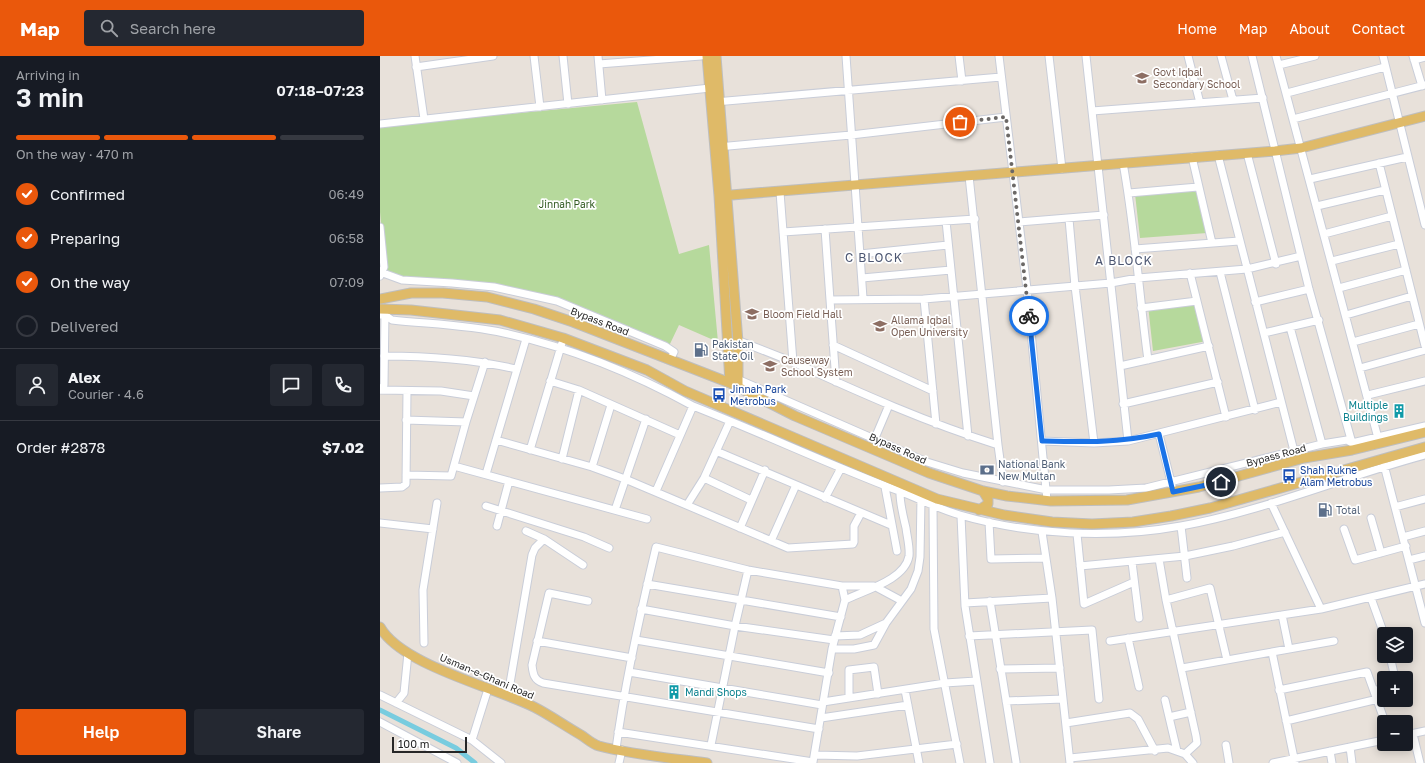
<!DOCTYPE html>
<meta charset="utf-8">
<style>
body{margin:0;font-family:"Golos Text",sans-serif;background:#242831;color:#f1f3f6;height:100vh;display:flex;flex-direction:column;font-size:15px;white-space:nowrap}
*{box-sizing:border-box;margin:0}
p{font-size:13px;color:#9ea1a6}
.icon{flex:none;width:22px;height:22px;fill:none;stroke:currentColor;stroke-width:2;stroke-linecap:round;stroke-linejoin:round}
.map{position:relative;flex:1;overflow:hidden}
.details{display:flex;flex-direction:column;background:#171b24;width:380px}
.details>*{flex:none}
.tools{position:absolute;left:997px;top:571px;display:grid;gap:8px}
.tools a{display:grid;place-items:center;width:36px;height:36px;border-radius:4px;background:#171b24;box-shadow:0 2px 10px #0003;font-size:20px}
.scale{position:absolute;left:12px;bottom:10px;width:75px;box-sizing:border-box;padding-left:4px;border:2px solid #272727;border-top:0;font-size:11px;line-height:14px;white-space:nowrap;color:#272727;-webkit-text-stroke:3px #fff;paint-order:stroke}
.pin{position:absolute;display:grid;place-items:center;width:34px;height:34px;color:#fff;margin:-17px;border:2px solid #fff;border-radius:50%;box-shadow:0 1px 4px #0007}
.courier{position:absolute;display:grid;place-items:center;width:40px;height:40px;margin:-20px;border:3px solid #1a73e8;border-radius:50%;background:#fff;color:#222;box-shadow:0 1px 5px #0007}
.head em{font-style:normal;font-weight:600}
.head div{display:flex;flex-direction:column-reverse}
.head{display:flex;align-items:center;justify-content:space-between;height:68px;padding:0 16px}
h1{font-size:26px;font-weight:600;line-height:30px}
.bar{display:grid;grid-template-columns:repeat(4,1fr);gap:6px 4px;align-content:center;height:48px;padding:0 16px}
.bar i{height:5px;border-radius:3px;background:#363941}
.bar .on{background:#ea580c}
.bar p{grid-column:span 4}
.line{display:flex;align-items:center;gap:10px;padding:0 16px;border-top:1px solid #363941}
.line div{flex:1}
.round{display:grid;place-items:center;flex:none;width:42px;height:42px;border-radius:4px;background:#242831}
ol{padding:0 16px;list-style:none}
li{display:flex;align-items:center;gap:12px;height:44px}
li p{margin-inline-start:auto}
li .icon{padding:4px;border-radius:50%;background:#ea580c;color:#fff;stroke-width:4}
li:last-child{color:#9ea1a6}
li i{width:22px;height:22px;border:2px solid #363941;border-radius:50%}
.action{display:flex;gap:8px;margin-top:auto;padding:8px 16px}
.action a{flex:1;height:46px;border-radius:4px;background:#ea580c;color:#fff;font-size:16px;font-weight:600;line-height:46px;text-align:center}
.action a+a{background:#242831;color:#f1f3f6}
header{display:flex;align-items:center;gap:24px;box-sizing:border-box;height:56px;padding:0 20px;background:#ea580c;color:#fff}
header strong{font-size:19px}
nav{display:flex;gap:22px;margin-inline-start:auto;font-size:14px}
.search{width:280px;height:36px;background:#242831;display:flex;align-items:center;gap:10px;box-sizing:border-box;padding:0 14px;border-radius:4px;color:#9ea1a6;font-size:15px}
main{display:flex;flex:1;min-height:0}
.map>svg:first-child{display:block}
.green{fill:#b6d99c}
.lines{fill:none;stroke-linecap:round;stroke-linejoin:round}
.canal{stroke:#78ccdf;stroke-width:5}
.minor-casing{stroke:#c9cdd8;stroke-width:9}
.major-casing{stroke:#bebebe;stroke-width:11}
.minor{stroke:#fff;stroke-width:7}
.major{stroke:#dfba68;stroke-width:9}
.done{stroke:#6b6866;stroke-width:4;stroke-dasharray:0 7.2}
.route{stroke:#1a73e8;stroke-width:5}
.labels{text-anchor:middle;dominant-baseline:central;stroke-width:3.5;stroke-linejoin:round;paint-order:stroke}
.education-label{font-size:10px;fill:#785e54;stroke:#fff;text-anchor:start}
.park-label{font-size:10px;fill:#315a21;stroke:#fff}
.street-label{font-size:10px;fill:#272727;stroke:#fff}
.service-label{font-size:10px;fill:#4e5e75;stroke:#fff;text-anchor:start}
.transit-label{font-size:10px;fill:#164399;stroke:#fff;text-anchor:start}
.culture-label{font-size:10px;fill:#0d838f;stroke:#fff;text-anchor:end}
.quarter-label{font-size:12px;letter-spacing:1px;fill:#4d5772;stroke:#fff}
</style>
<header>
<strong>Map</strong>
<div class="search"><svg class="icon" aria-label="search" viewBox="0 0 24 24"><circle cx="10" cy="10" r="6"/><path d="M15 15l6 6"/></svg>Search here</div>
<nav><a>Home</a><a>Map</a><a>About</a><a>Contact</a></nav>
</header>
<main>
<section class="details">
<div class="head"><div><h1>3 min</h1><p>Arriving in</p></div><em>07:18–07:23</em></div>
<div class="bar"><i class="on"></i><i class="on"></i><i class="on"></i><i></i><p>On the way · 470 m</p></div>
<ol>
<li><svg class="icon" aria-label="check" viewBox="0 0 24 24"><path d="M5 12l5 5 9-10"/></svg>Confirmed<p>06:49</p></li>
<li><svg class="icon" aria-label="check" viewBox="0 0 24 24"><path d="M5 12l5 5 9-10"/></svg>Preparing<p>06:58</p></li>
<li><svg class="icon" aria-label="check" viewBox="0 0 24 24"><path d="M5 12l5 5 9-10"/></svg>On the way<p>07:09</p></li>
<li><i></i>Delivered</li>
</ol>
<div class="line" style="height:72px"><a class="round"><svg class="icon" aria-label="person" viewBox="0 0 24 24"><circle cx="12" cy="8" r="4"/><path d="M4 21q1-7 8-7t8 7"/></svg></a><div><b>Alex</b><p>Courier · 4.6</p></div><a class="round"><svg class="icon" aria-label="chat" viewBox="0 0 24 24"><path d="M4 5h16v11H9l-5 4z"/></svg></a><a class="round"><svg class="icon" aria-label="phone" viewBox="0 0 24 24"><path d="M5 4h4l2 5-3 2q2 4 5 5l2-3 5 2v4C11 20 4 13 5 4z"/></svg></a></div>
<div class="line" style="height:52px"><div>Order #2878</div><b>$7.02</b></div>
<div class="action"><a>Help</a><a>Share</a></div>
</section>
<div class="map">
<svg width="1045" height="707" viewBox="0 0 1045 707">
<rect width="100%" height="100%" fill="#e8e1da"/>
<path class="green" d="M257,46L299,198L329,189L338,286L299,269L289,290L183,244L173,241L6,220L0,156V70Z
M818,131L827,177L760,182L755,138Z
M817,243L827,285L773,295L768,249Z"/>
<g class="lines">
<path class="canal" d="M0,654L76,692L95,707"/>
<defs>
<path id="minor" d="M35,0L44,63
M154,0L160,51
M183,0L188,48
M218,0L222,44
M466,0L483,242
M579,0L582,25
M619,0L647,233L667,444
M669,0L682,113
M706,0L748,385
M808,0L820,47
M841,0L853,44
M872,0L929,233L972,387
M896,0L998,382
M1003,0L1045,169
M1033,0L1042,30
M1034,4L1045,1
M219,8L321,0
M899,9L935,0
M36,11L113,0
M907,37L1005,11
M335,46L621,21
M712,55L883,42
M913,63L1045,29
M0,68L330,32
M338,91L471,79L626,61
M867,97L896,208
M838,99L914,395
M812,101L832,187
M743,107C755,172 759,238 768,304
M999,107L1045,290
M589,120L618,389
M930,123L1027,101
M400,136L413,306C480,337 548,367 618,389L623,426
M749,137L818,131
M937,150L1005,134
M689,163L695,230L714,387
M566,165L588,380
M639,166L724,159
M0,171L4,211L0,220
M445,173L450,244L544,243L731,227L758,222L867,213L921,200
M403,176L595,163
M944,178L1012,160
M755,193L859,185
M480,198L568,189
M952,205L1019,188
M840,216L875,354
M3,217L22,224L72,227L114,231L177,245L285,290L294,296L290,304
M810,217L846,361
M482,222L571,214
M959,232L1026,214
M544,243L556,368
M450,244L456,326
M875,246L929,233
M761,252L817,245
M0,259H5L12,264C49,268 88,269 124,277C188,291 255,318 313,350C382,377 450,409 519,435C540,443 559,453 580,459C649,479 730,483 801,470C884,455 963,421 1045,399
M966,259L1032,240
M910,271L942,388
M884,277L939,264
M973,286L1039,268
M354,289L362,286L413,306
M453,289L553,335
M4,300C49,300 92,303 136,313
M740,310L829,290
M980,312L1045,294
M355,322L547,406L583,417L667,434H729L766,432L942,388L967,384L972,387L1045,370
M170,325L199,334L300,379
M0,334L61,335L94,340
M0,334L4,329L5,255
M988,339L1045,325
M743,348L838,326
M26,364L86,366
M779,378L792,430
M495,382L509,349
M116,384L212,411L245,423L408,492L473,488L474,486V470L481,457
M662,385L714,387L748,385L901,346
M150,394L182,287
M336,395L511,469
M182,403L199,334
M1004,409L1045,567
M74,410L267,463
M212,411L231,349
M106,418L146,283
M26,419L71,420L86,366L105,306
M324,422L371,444
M505,431L517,495
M0,432L22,431L26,428L27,335
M276,435L313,350
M445,442L461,412
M891,447L941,553
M307,449L324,422L350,365
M106,450L204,481L229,492
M553,450L554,573L580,707
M1015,451L1045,443
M235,454L266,363
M581,460L585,550L610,707
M991,462L1001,497
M609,466L611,503L666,502
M0,467L53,473
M117,470L129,425
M801,470L807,522
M360,472L385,414
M964,473L975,504L1026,490
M146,475L164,483L203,509
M662,476L672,542L690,707
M697,478L704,548L754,526
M1023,481L1045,475
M391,485L416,429
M779,503L786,544L816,680L817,687L805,698
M1029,504L1045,500
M752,506L759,562
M700,510L805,500L853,490L905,476
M267,528L461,561
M462,530H494L522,545
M991,542L1004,578
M465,544C485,534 525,524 529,500C530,491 527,481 526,472C523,459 519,445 520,432
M786,544L830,532L847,604
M208,545L169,537L152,609C153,618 154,624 163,627L439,673
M610,545L636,706
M585,547L672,542
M261,553L355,570L454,584
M902,559L909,593
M455,580L480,579L506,567
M589,580L712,574L719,643
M748,582L759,631
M256,584L449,617
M157,585L252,602
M730,585L941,553L1045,528
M44,587L43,534L57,447
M452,593H474L494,589L506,567L531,533L538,515L540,501L541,442
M892,596L915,707
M1010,600L1015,622
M802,612L954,585
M620,613L680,612
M249,616L442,649
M525,634L539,707
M899,634L987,616L1005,666
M995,635L1004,631
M0,639L92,684L121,707
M128,639L152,499L155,492L164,483
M469,642V614L494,611L498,638
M785,644L797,695
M626,645L683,643
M443,646L565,627L596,625
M16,647L24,637L28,597
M789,661L811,656
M441,662L528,649
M906,665L998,643
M0,666L77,707
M686,667L750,657L758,663L775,695
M1033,678L1040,707
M1026,679L1045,675
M92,684L108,633
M331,689L355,570L368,514
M846,689L849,707
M970,691L972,707
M236,693C245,625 260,558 276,491L368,514L462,530L465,544L452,593L433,706L238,676
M950,695L952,707
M435,699L477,700L577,688
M690,702L788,692L805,698L813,707
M239,707L242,694
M893,707L1004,684"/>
<path id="major" d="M327,0L339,140L350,327
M336,0L358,286V331
M339,140L895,95L921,92L1045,60
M0,243L31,237H63L107,241L154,253L193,266L350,327L415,360L549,417L603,435L627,440L671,445L747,444L819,431L924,402L972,394L1045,376
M0,253L31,254L120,264L183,282L267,314L305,335L557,443L624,459L672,466L712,468L753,466L791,460L830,452L1045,391
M599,454L608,448V443L603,435
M0,571C21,609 114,631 154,651C170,659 185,670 201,679C206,682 212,688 219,690C254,699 291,702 327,707"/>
</defs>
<use href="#minor" class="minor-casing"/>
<use href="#major" class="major-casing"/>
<use href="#minor" class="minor"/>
<use href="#major" class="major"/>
</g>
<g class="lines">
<path class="done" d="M580,66L626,61L649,260"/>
<path class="route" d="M649,260L662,385C704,386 738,387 779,378L793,436L841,426"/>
</g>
<defs>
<symbol id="university-bare" viewBox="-9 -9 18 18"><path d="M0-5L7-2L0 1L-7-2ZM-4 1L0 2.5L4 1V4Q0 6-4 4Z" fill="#8d6e63" stroke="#fff" stroke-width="2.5" paint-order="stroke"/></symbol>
<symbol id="school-bare" viewBox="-9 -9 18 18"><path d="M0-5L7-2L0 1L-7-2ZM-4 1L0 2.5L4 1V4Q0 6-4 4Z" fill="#8d6e63" stroke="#fff" stroke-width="2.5" paint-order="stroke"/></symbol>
<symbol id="fuel-bare" viewBox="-9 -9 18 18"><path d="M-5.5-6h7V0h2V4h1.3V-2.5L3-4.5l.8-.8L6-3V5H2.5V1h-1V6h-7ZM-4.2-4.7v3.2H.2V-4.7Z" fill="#5c6f8a" stroke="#fff" stroke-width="2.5" paint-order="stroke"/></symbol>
<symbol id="bus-bare" viewBox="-9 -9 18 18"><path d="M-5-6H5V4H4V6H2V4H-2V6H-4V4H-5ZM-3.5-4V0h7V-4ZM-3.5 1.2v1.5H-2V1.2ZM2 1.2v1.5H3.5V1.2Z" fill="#1a4fb4" stroke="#fff" stroke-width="2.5" paint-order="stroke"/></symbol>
<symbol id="building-bare" viewBox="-9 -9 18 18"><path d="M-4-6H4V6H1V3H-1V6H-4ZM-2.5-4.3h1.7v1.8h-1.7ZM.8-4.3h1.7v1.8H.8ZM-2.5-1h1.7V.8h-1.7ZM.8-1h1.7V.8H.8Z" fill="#0f9aa8" stroke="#fff" stroke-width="2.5" paint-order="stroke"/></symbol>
<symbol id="bank-bare" viewBox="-9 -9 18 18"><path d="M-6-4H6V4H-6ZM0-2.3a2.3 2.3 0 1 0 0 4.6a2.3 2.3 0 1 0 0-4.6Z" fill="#5c6f8a" stroke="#fff" stroke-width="2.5" paint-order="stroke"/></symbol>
</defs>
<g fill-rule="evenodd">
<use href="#university-bare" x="752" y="12" width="20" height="20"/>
<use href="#school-bare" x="362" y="248" width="20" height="20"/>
<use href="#university-bare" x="490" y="260" width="20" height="20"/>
<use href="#fuel-bare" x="311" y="284" width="20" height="20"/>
<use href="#school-bare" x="380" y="300" width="20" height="20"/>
<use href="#bus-bare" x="329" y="329" width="20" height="20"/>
<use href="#building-bare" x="1009" y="345" width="20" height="20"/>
<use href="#bank-bare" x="597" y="404" width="20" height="20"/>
<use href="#bus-bare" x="899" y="410" width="20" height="20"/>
<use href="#fuel-bare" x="935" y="444" width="20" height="20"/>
<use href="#building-bare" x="284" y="626" width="20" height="20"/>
</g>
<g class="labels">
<g class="education-label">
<text x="773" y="16">Govt Iqbal<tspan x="773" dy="12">Secondary School</tspan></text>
<text x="383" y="258">Bloom Field Hall</text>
<text x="511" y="264">Allama Iqbal<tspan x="511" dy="12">Open University</tspan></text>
<text x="401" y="304">Causeway<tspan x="401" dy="12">School System</tspan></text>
</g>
<g class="park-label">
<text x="187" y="148">Jinnah Park</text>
</g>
<g class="street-label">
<text transform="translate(220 265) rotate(21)">Bypass Road</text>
<text transform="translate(518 392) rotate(24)">Bypass Road</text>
<text transform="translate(896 399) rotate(-15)">Bypass Road</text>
<text transform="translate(107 620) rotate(23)">Usman-e-Ghani Road</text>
</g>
<g class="service-label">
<text x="332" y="288">Pakistan<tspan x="332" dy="12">State Oil</tspan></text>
<text x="618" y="408">National Bank<tspan x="618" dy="12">New Multan</tspan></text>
<text x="956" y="454">Total</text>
</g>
<g class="transit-label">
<text x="350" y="333">Jinnah Park<tspan x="350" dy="12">Metrobus</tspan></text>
<text x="920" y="414">Shah Rukne<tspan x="920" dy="12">Alam Metrobus</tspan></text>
</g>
<g class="culture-label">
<text x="1008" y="349">Multiple<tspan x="1008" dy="12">Buildings</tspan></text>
<text x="305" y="636" text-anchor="start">Mandi Shops</text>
</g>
<g class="quarter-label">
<text x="494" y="201">C BLOCK</text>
<text x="744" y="204">A BLOCK</text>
</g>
</g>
</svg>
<div class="tools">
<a><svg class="icon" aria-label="layers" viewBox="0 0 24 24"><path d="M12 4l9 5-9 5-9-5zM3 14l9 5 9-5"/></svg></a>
<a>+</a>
<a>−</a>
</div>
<div class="scale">100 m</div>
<div class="pin" style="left:580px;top:66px;background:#ea580c"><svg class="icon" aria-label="bag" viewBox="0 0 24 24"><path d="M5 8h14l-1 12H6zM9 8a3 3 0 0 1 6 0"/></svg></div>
<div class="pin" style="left:841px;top:426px;background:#1f2937"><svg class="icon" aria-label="home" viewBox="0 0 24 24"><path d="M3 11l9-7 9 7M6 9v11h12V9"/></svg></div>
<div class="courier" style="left:649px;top:260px"><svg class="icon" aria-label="bike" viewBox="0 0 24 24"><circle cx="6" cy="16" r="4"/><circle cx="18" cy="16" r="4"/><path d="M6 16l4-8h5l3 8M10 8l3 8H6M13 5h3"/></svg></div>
</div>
</main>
